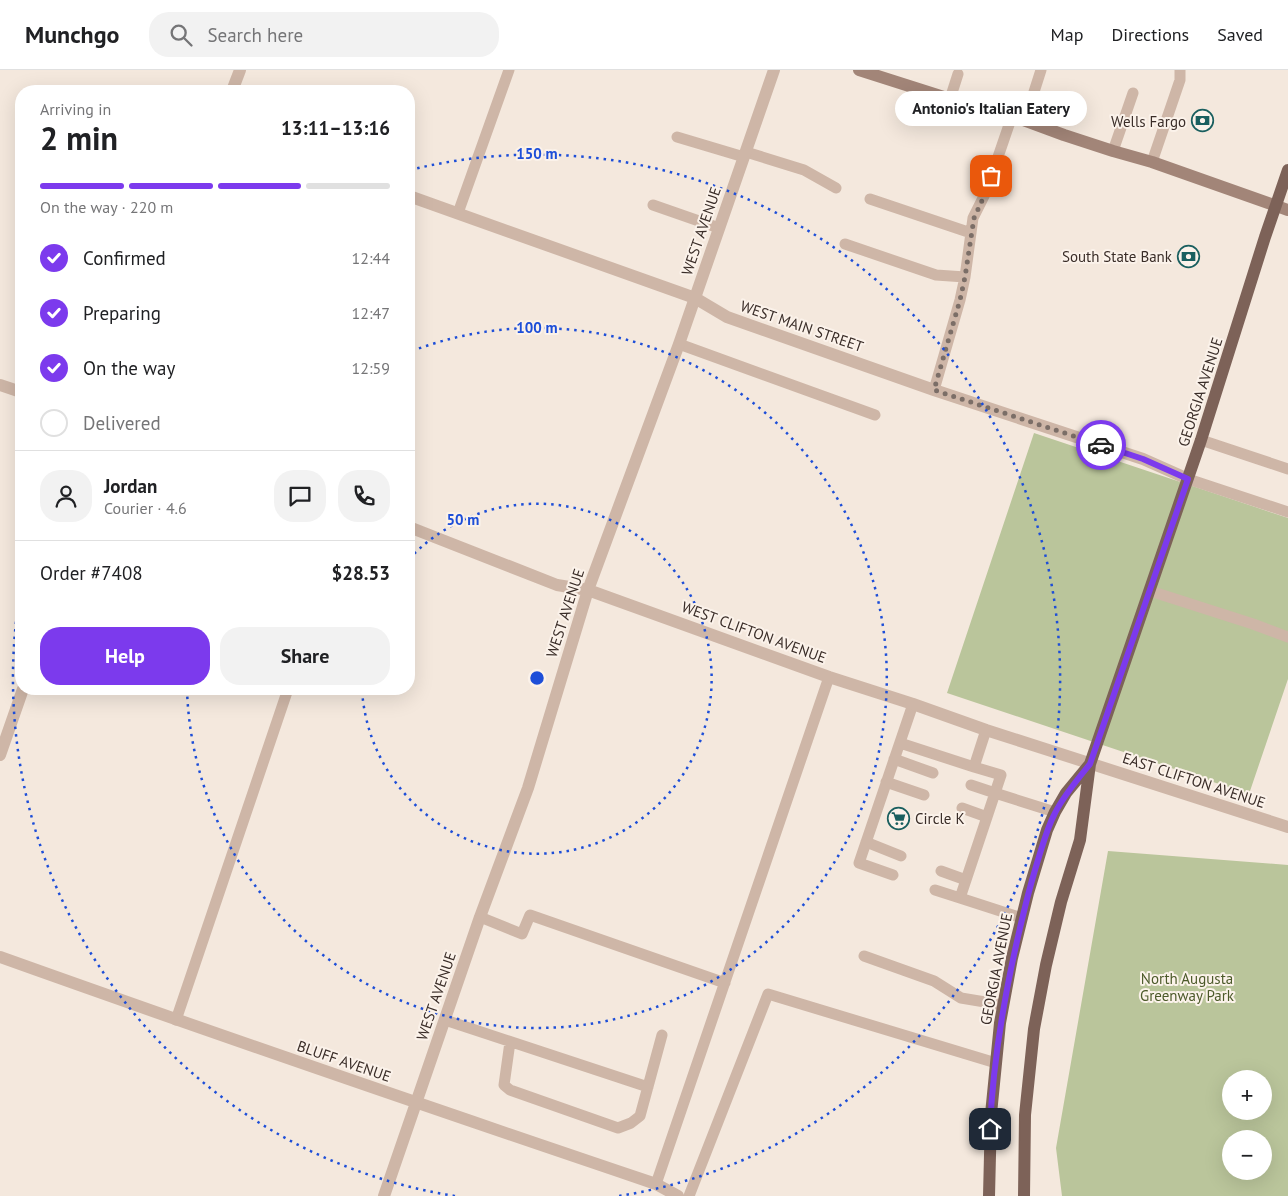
<!DOCTYPE html>
<meta charset="utf-8">
<style>
body{margin:0;font-family:"PT Sans",sans-serif;background:#f2f2f2;color:#202124;height:100vh;display:flex;flex-direction:column;font-size:19px;white-space:nowrap}
*{box-sizing:border-box;margin:0}
p{font-size:16px;color:#757577}
.icon{flex:none;width:28px;height:28px;fill:none;stroke:currentColor;stroke-width:2;stroke-linecap:round;stroke-linejoin:round}
.map{position:relative;flex:1;overflow:hidden}
.drawer{position:absolute;left:15px;top:15px;width:400px;height:610px;display:flex;flex-direction:column;background:#fff;border-radius:20px;box-shadow:0 5px 20px #0002}
.drawer>*{flex:none}
.buttons{position:absolute;left:1222px;top:1000px;display:grid;gap:10px}
.buttons a{display:grid;place-items:center;width:50px;height:50px;border-radius:50%;background:#fff;box-shadow:0 5px 20px #0002;font-size:25px}
.pin{position:absolute;display:grid;place-items:center;width:42px;height:42px;color:#fff;margin:-21px;border-radius:10px;box-shadow:0 2px 8px #0006}
.courier{position:absolute;display:grid;place-items:center;width:50px;height:50px;margin:-25px;border:4px solid #7c3aed;border-radius:50%;background:#fff;color:#222;box-shadow:0 1px 6px #0007}
.bubble{position:absolute;height:35px;border-radius:18px;background:#fff;box-shadow:0 5px 20px #0002;font-size:16px;font-weight:700;line-height:35px;text-align:center}
.headline em{font-style:normal;font-weight:700}
.headline div{display:flex;flex-direction:column-reverse}
.headline{display:flex;align-items:center;justify-content:space-between;height:85px;padding:0 25px}
h1{font-size:32px;font-weight:700;line-height:38px}
.bar{display:grid;grid-template-columns:repeat(4,1fr);gap:8px 5px;align-content:center;height:60px;padding:0 25px}
.bar i{height:6px;border-radius:4px;background:#e0e0e0}
.bar .current{background:#7c3aed}
.bar p{grid-column:span 4}
.line{display:flex;align-items:center;gap:12px;padding:0 25px;border-top:1px solid #e0e0e0}
.line div{flex:1}
.round{display:grid;place-items:center;flex:none;width:52px;height:52px;border-radius:20px;background:#f2f2f2}
ol{padding:0 25px;list-style:none}
li{display:flex;align-items:center;gap:15px;height:55px}
li p{margin-inline-start:auto}
li .icon{padding:5px;border-radius:50%;background:#7c3aed;color:#fff;stroke-width:4}
li:last-child{color:#757577}
li i{width:28px;height:28px;border:2px solid #e0e0e0;border-radius:50%}
.action{display:flex;gap:10px;margin-top:auto;padding:10px 25px}
.action a{flex:1;height:58px;border-radius:20px;background:#7c3aed;color:#fff;font-size:20px;font-weight:700;line-height:58px;text-align:center}
.action a+a{background:#f2f2f2;color:#202124}
header{display:flex;align-items:center;gap:30px;box-sizing:border-box;height:70px;padding:0 25px;background:#fff;border-bottom:1px solid #e0e0e0}
header strong{font-size:24px}
nav{display:flex;gap:28px;margin-inline-start:auto;font-size:18px}
.search{width:350px;height:45px;background:#f2f2f2;display:flex;align-items:center;gap:12px;box-sizing:border-box;padding:0 18px;border-radius:20px;color:#757577;font-size:19px}
.map>svg:first-child{display:block}
.green{fill:#bac59b;fill-rule:evenodd}
.lines{fill:none;stroke-linecap:round;stroke-linejoin:round}
.lane{stroke:#ceb6a7;stroke-width:11}
.street{stroke:#ceb6a7;stroke-width:12}
.secondary{stroke:#a28578;stroke-width:12}
.primary{stroke:#7d6258;stroke-width:12}
.done{stroke:#7b6e67;stroke-width:5;stroke-dasharray:0 9}
.route{stroke:#7c3aed;stroke-width:6}
.ring{fill:none;stroke:#1d4ed8;stroke-width:2.5;stroke-dasharray:2.5 5}
.labels{text-anchor:middle;dominant-baseline:central;stroke-width:4;stroke-linejoin:round;paint-order:stroke}
.poi-label{font-size:15px;fill:#3a2d28;stroke:#fbf2ea;text-anchor:end}
.street-label{font-size:15px;fill:#3a2d28;stroke:#fbf2ea}
.park-label{font-size:15px;fill:#4c5a2a;stroke:#fbf2ea}
.centre{fill:#1d4ed8;stroke:#fbf2ea;stroke-width:2.5}
.ring-label{font-size:15px;text-anchor:middle;font-weight:bold;fill:#1d4ed8;stroke:#fbf2ea;stroke-width:4;stroke-linejoin:round;paint-order:stroke}
</style>
<header>
<strong>Munchgo</strong>
<div class="search"><svg class="icon" aria-label="search" viewBox="0 0 24 24"><circle cx="10" cy="10" r="6"/><path d="M15 15l6 6"/></svg>Search here</div>
<nav><a>Map</a><a>Directions</a><a>Saved</a></nav>
</header>
<div class="map">
<svg width="1288" height="1126" viewBox="0 0 1288 1126">
<rect width="100%" height="100%" fill="#f4e8dd"/>
<path class="green" d="M1034,363L1288,448V609L1249,724L947,623Z
M1108,781L1288,795V1126H1062L1056,1078ZM1231,1009H1264V1041H1231ZM1231,1069H1264V1101H1231Z"/>
<g class="lines">
<path class="lane" d="M950,29L958,4
M1025,50L1041,0
M677,67L744,87
M1113,81L1133,23
M746,82L804,100L836,118
M1152,92L1180,10V0
M870,129L971,163
M653,135L719,158
M458,143L509,0
M845,174L936,205L965,207
M679,274L875,345
M934,320L960,230L965,207L973,148L986,122L1012,46
M1201,370L1288,399
M1188,409L1288,442
M1150,521L1253,554L1288,567
M900,673L974,697
M894,689L933,703
M886,712L924,725
M971,715L995,723L1001,705L974,697L986,660
M962,738L987,747
M866,772L901,786
M941,801L966,810
M893,805L859,793L913,634
M935,820L960,828
M480,847L522,864L530,845L725,913
M1022,848L960,828L995,723L1055,742
M864,886L934,911L961,928L1003,935
M176,950L288,619
M445,950L648,1017
M510,972L504,1015L510,1020L618,1058L631,1053L640,1046L662,965
M656,1114L829,607
M689,1126L768,924L996,993"/>
<path class="street" d="M232,21L240,0
M409,126L695,228L727,247L934,320L1143,389L1188,409
M0,315L21,322
M409,457L557,515L588,520L829,607L913,634L986,660L1288,757
M0,685L23,619
M0,887C218,965 437,1040 656,1114L678,1126
M384,1126L480,847L528,718L588,520L679,274L774,0"/>
<path class="secondary" d="M859,0L950,29L1012,46L1064,65L1113,81L1152,92L1288,140"/>
<path class="primary" d="M989,1126L991,1044L1000,953L1012,888L1028,823L1047,760L1055,742L1066,723L1090,694
M1024,1126L1025,1045L1034,959L1046,895L1061,832L1080,770L1090,694L1201,370L1265,167L1288,100"/>
</g>
<g class="lines">
<path class="done" d="M991,106L986,122L974,148L965,207L960,230L934,320L1101,375"/>
<path class="route" d="M990,1059C993,984 1007,910 1025,837C1029,821 1033,806 1038,790C1043,774 1047,758 1055,743C1064,725 1077,710 1090,694L1188,409L1143,389L1101,375"/>
</g>
<g class="ring">
<path d="M409 489A175 175 0 1 1 362 620"/>
<path d="M412 281A350 350 0 1 1 187 620"/>
<path d="M455 1126A524 524 0 0 1 21 517M410 100A524 524 0 1 1 619 1126"/>
</g>
<defs>
<symbol id="bank-ring" viewBox="-11 -11 22 22"><circle r="9.5" fill="#fbf2ea" stroke="#1a5f5f" stroke-width="1.5"/><path d="M-6-4H6V4H-6ZM0-2.3a2.3 2.3 0 1 0 0 4.6a2.3 2.3 0 1 0 0-4.6Z" fill="#1a5f5f"/></symbol>
<symbol id="supermarket-ring" viewBox="-11 -11 22 22"><circle r="9.5" fill="#fbf2ea" stroke="#1a5f5f" stroke-width="1.5"/><path d="M-6-5.5h2.5l.6 2H6L4.5 2H-2.5L-4.4-4H-6ZM-1.5 3.2a1.3 1.3 0 1 0 .1 0ZM3 3.2a1.3 1.3 0 1 0 .1 0Z" fill="#1a5f5f"/></symbol>
</defs>
<g fill-rule="evenodd">
<use href="#bank-ring" x="1190" y="38" width="25" height="25"/>
<use href="#bank-ring" x="1176" y="174" width="25" height="25"/>
<use href="#supermarket-ring" x="886" y="736" width="25" height="25"/>
</g>
<g class="labels">
<g class="poi-label">
<text x="1186" y="51">Wells Fargo</text>
<text x="1172" y="186">South State Bank</text>
<text x="915" y="748" text-anchor="start">Circle K</text>
</g>
<g class="street-label">
<text transform="translate(701 161) rotate(-71)">WEST AVENUE</text>
<text transform="translate(802 256) rotate(19)">WEST MAIN STREET</text>
<text transform="translate(1200 322) rotate(-72)">GEORGIA AVENUE</text>
<text transform="translate(565 543) rotate(-72)">WEST AVENUE</text>
<text transform="translate(754 562) rotate(20)">WEST CLIFTON AVENUE</text>
<text transform="translate(1194 710) rotate(18)">EAST CLIFTON AVENUE</text>
<text transform="translate(996 899) rotate(-79)">GEORGIA AVENUE</text>
<text transform="translate(436 926) rotate(-71)">WEST AVENUE</text>
<text transform="translate(344 991) rotate(19)">BLUFF AVENUE</text>
</g>
<g class="park-label">
<text x="1187" y="908">North Augusta<tspan x="1187" dy="17">Greenway Park</tspan></text>
</g>
</g>
<circle cx="537" cy="608" r="8" class="centre"/>
<g class="ring-label">
<text x="537" y="89">150 m</text>
<text x="537" y="263">100 m</text>
<text x="463" y="455">50 m</text>
</g>
</svg>
<div class="buttons">
<a>+</a>
<a>−</a>
</div>
<div class="pin" style="left:991px;top:106px;background:#ea580c"><svg class="icon" aria-label="bag" viewBox="0 0 24 24"><path d="M5 8h14l-1 12H6zM9 8a3 3 0 0 1 6 0"/></svg></div>
<div class="pin" style="left:990px;top:1059px;background:#1f2937"><svg class="icon" aria-label="home" viewBox="0 0 24 24"><path d="M3 11l9-7 9 7M6 9v11h12V9"/></svg></div>
<div class="courier" style="left:1101px;top:375px"><svg class="icon" aria-label="car" viewBox="0 0 24 24"><path d="M5 17H2v-5l4-1 3-4h7l3 4 3 1v5h-3M9 17h6M6 11h13"/><circle cx="7" cy="17" r="2"/><circle cx="17" cy="17" r="2"/></svg></div>
<div class="bubble" style="left:895px;top:21px;width:192px">Antonio's Italian Eatery</div>
<section class="drawer">
<div class="headline"><div><h1>2 min</h1><p>Arriving in</p></div><em>13:11–13:16</em></div>
<div class="bar"><i class="current"></i><i class="current"></i><i class="current"></i><i></i><p>On the way · 220 m</p></div>
<ol>
<li><svg class="icon" aria-label="check" viewBox="0 0 24 24"><path d="M5 12l5 5 9-10"/></svg>Confirmed<p>12:44</p></li>
<li><svg class="icon" aria-label="check" viewBox="0 0 24 24"><path d="M5 12l5 5 9-10"/></svg>Preparing<p>12:47</p></li>
<li><svg class="icon" aria-label="check" viewBox="0 0 24 24"><path d="M5 12l5 5 9-10"/></svg>On the way<p>12:59</p></li>
<li><i></i>Delivered</li>
</ol>
<div class="line" style="height:90px"><a class="round"><svg class="icon" aria-label="person" viewBox="0 0 24 24"><circle cx="12" cy="8" r="4"/><path d="M4 21q1-7 8-7t8 7"/></svg></a><div><b>Jordan</b><p>Courier · 4.6</p></div><a class="round"><svg class="icon" aria-label="chat" viewBox="0 0 24 24"><path d="M4 5h16v11H9l-5 4z"/></svg></a><a class="round"><svg class="icon" aria-label="phone" viewBox="0 0 24 24"><path d="M5 4h4l2 5-3 2q2 4 5 5l2-3 5 2v4C11 20 4 13 5 4z"/></svg></a></div>
<div class="line" style="height:65px"><div>Order #7408</div><b>$28.53</b></div>
<div class="action"><a>Help</a><a>Share</a></div>
</section>
</div>
